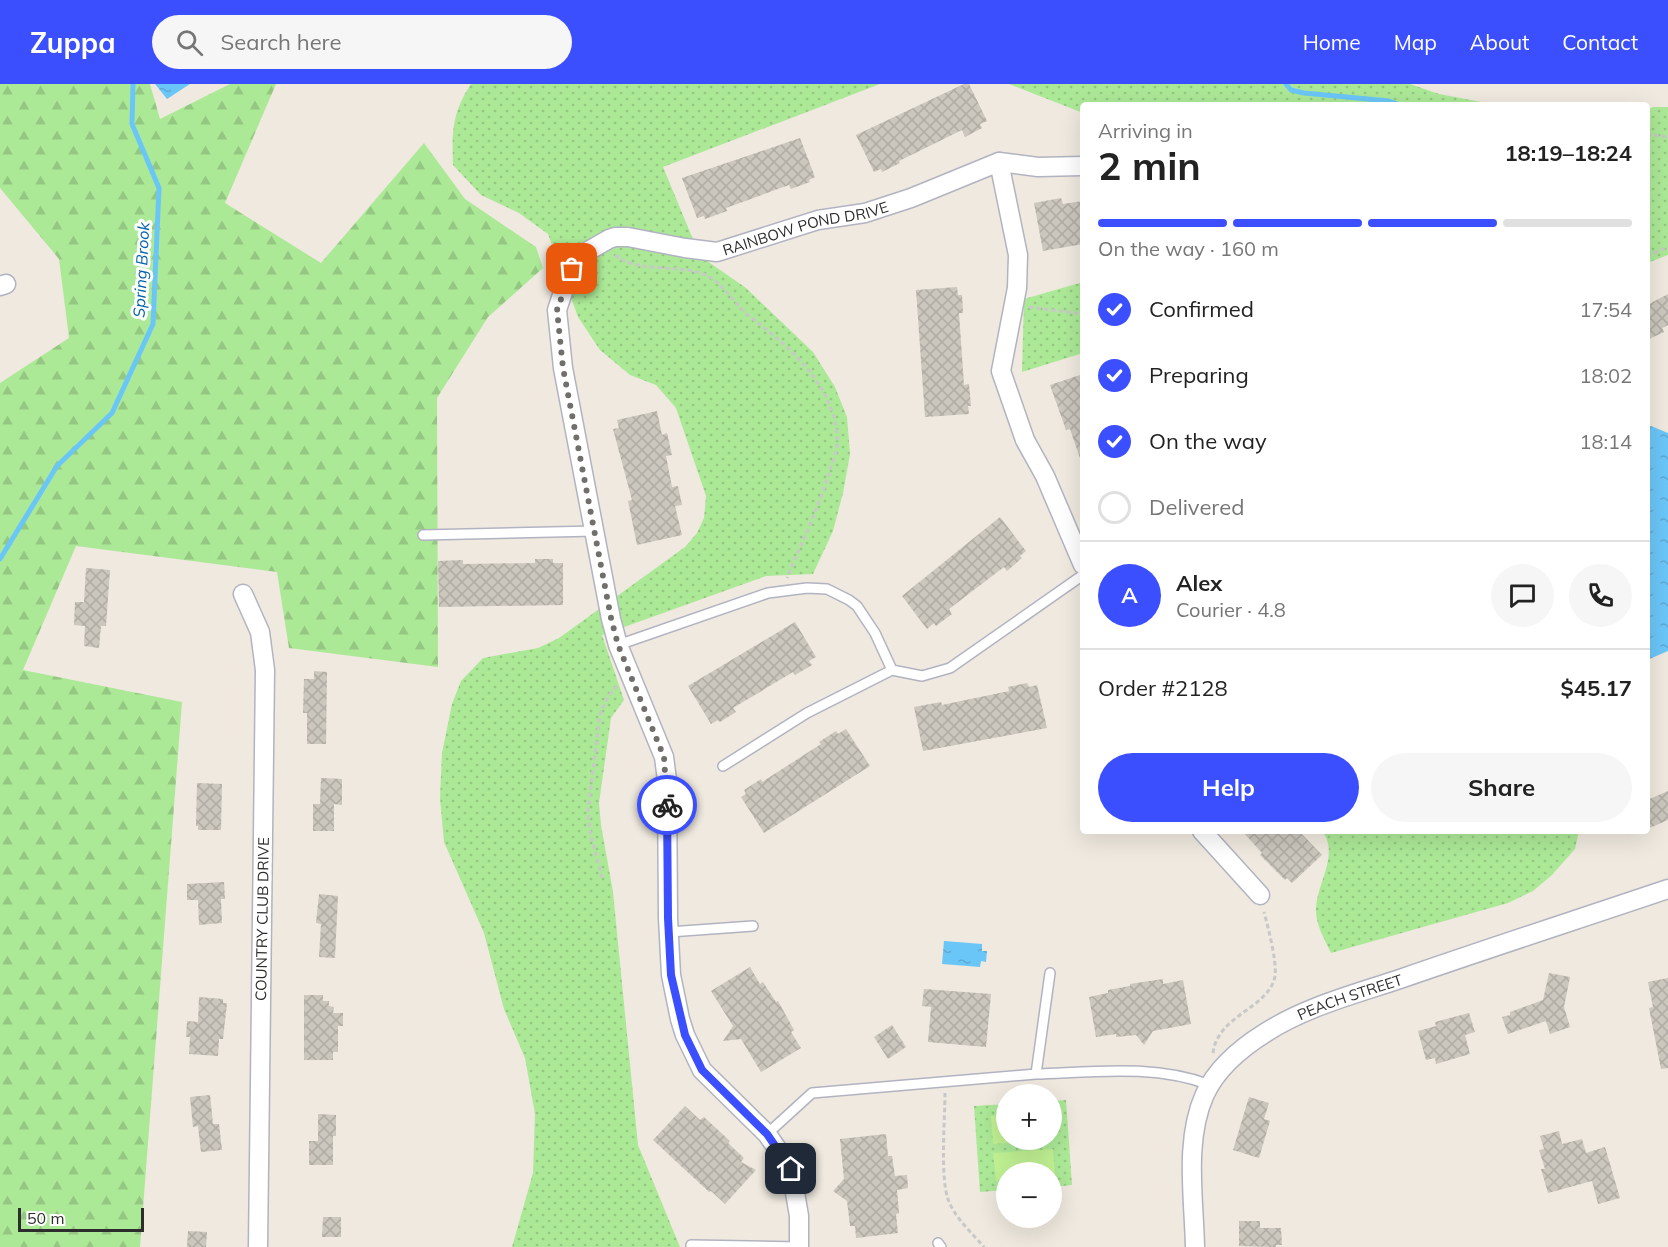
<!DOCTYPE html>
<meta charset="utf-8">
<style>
body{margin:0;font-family:Mulish,sans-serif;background:#f6f6f6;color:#222;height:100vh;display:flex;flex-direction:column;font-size:22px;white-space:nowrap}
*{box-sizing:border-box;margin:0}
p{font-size:20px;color:#767676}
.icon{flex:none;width:33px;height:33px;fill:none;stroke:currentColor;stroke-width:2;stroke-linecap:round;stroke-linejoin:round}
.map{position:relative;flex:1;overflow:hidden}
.sheet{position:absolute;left:1080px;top:18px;width:570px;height:732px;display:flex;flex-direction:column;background:#fff;border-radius:6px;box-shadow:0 6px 24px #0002}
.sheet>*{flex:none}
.controls{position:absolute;left:996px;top:1000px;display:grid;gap:12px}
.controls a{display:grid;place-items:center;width:66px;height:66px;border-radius:50%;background:#fff;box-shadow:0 6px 24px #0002;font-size:30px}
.scale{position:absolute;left:18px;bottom:15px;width:126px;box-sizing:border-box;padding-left:6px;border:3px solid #2d2d2d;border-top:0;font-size:16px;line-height:21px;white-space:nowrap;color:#2d2d2d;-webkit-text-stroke:4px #fff;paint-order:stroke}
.pin{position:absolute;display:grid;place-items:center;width:51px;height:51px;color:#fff;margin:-26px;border-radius:12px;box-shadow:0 3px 9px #0006}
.courier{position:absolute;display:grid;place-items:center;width:60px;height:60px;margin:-30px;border:4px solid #3c4fff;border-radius:50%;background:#fff;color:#222;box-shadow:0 2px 8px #0007}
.head em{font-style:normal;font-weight:700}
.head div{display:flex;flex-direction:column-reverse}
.head{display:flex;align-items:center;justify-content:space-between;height:102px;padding:0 18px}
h1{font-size:39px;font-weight:700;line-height:45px}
.bar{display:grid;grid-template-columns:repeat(4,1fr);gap:9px 6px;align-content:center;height:72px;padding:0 18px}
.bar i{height:8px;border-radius:4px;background:#e0e0e0}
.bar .selected{background:#3c4fff}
.bar p{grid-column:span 4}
.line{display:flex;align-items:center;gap:15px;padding:0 18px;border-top:2px solid #e0e0e0}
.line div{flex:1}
.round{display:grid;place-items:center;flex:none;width:63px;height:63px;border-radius:32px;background:#f6f6f6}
ol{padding:0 18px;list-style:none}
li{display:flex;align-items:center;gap:18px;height:66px}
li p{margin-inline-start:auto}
li .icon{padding:6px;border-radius:50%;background:#3c4fff;color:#fff;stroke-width:4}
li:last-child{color:#767676}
li i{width:33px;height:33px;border:3px solid #e0e0e0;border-radius:50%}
.button{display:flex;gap:12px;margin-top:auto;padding:12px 18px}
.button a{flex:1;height:69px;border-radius:36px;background:#3c4fff;color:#fff;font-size:24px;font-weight:700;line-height:69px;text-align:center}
.button a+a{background:#f6f6f6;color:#222}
header{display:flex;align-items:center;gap:36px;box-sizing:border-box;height:84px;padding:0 30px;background:#3c4fff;color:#fff}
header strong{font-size:28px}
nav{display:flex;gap:33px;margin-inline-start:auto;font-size:21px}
.search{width:420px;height:54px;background:#f6f6f6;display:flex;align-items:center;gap:15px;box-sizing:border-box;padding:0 21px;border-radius:33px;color:#767676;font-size:22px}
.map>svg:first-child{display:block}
.grass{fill:url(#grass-dots)}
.forest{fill:url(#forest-firs)}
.pitch{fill:#c1f193}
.water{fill:url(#water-ripples)}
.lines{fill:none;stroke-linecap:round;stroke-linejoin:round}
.stream{stroke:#6bc6f8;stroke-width:5}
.building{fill:url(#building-cross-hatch)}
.service-casing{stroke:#b2b3c1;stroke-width:12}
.minor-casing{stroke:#b2b3c1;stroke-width:21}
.path{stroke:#c8c8c8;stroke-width:3;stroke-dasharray:4.5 3;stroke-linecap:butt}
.service{stroke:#fff;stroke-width:9}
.minor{stroke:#fff;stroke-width:18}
.done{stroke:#716f6b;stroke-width:6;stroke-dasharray:0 10.8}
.route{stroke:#3c4fff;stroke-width:8}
.labels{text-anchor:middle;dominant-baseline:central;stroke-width:6;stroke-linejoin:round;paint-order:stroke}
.street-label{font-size:15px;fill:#2d2d2d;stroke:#fff}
.water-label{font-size:16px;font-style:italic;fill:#0362aa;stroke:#fff}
</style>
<header>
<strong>Zuppa</strong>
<div class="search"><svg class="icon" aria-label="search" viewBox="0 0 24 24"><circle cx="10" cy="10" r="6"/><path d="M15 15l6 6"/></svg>Search here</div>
<nav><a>Home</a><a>Map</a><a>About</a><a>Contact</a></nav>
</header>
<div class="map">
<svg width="1668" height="1163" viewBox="0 0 1668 1163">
<defs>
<pattern id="grass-dots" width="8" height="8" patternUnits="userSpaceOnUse" patternTransform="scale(1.5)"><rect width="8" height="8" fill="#ace997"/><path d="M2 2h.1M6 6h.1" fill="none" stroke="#94c882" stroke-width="1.8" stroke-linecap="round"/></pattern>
<pattern id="forest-firs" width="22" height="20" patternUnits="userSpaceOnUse" patternTransform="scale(1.5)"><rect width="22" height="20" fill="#ace997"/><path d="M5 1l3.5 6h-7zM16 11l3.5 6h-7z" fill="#94c882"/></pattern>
<pattern id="water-ripples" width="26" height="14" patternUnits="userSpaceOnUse" patternTransform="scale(1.5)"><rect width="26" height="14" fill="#6bc6f8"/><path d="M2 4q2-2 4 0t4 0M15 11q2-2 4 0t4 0" fill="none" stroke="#5daad5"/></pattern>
<pattern id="building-cross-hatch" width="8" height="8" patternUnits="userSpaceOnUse" patternTransform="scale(1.5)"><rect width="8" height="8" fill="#cbc7bd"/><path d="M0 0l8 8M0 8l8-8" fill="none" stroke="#afaba3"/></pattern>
</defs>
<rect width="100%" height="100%" fill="#efe9df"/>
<path class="grass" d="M471,0H880L663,83L700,172L746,204L813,268L835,303L847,333L850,370L843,409L833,447L813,490L766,492L602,551L624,616L611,634L599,719L601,741L613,808L638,1061L680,1163H512L533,1089L535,1030L525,974L504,925L484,849L444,758L440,714L442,669L452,620L461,597L483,574L538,564L559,554L685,463L697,449L704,434L706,412L676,324L656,301L630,291L600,266L578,233L548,150L519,129L481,111L453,81C452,47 452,29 471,0Z
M1009,0H1410L1439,10L1497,21H1083V29Z
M1654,23H1668V171L1647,179V25Z
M1083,198V269L1022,288L1024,215Z
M1322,747H1579L1575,765L1552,791L1533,807L1508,819L1331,869C1325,856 1315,840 1316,824C1317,799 1340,770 1322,747Z
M1066,1016L1072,1101L1052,1103V1089H1006V1106L980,1108L974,1022L1006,1020V1056H1052V1017Z"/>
<path class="forest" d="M0,0H150L160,35L230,0H276L225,119L321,179L424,59L465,115L536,163L543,184L488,233L437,314L438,583L289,564L277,488L76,462L23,586L182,618L140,1163H0V299L69,254L59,175L0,104Z"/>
<path class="pitch" d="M1006,1031V1056H1049L993,1060L991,1032Z
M1053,1065L1055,1092L1052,1093V1089H1006V1096L996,1097L993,1069Z"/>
<path class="water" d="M155,0H190L167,15Z
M1651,342L1668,349V567L1647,576V343Z
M944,857L982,860V867H987L986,878L981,877L980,883L942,880Z"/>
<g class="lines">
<path class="stream" d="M1286,0L1291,6L1304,9L1389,17L1400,21
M0,475L57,382L112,329L153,240L159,104L132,40L133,0"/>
</g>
<path class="building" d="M964,0H969L987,37L980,40L982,44L965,53L962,46L899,77L900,79L882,88L881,85L874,88L856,51Z
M800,54L815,93L809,96L810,98L791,105L789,101L726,124L727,127L705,135L704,132L697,134L682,94Z
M1061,114L1063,120L1083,117V160L1043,167L1034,119Z
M957,203L958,211H962L963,229H959L964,301L969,300L971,322H968L969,330L925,333L916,206Z
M1668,210V241L1662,244L1664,248L1647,256V221Z
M1083,290V377H1081L1070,345L1066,346L1050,301Z
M657,327L662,351L667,349L672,371L666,372L672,403L678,402L682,421L675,422L682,451L637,461L628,417L632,416L613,345L619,344L617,336Z
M1000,433L1026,467L1020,472L1022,474L1007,487L1004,483L949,525L952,530L936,542L934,539L927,545L902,512Z
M535,475H553V479H563V521L439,523L438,477L463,476V480L535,479Z
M86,484L110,486L106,542H101L99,564L84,562L85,542L74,541L75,518H84Z
M795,538L816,573L809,577L812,581L795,591L793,588L733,624L736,628L720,638L718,636L711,640L688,602Z
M314,587L327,588L326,660H307V629H303L304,595H314Z
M1027,599L1029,603L1037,601L1047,644L923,667L914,623L941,618L942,621L1009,607L1008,603Z
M846,645L870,682L764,749L741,713L746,710L744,706L761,695L762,698L821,660L819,658L836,647L838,650Z
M321,694L342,695V721L334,720V747H313V720H320Z
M197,699L222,700L221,746H198V742H196Z
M1668,707V736L1647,745V716Z
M1242,747H1299L1322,771L1292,799L1287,794L1285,796L1260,771L1262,769Z
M224,798L225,815H221L222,839L199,841L198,816H187V800Z
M319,810L338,812L335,874L319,873L321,840L316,839Z
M750,883L760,900L763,898L776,918L778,917L794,946L791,948L801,964L761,988L741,955L723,957L733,942L711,907Z
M1549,889L1570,893L1564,923L1570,943L1550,950L1546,937L1508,950L1502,933L1510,931V928L1543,916Z
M1668,894V984L1661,985L1649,924L1653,923L1648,898Z
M1163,895V900L1183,896L1191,940L1153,947L1144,961L1136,951L1116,953V950L1096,953L1089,913L1108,909V906L1130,902V900Z
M924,905L991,910L986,963L928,958L931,923L922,922Z
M304,911H323V917H329V922L334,923L333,929H343V942H338V968H333V976H304Z
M199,913L223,915V919H227L223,955H219L218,972L189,970L190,953H186L187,937L198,938Z
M1469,929L1475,948L1465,951L1470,970L1436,980L1435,974L1426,976L1418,947L1436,942L1435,938Z
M892,941L906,963L888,975L874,953Z
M210,1011L213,1040H219L222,1066L201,1068L198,1042L193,1043L190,1013Z
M1249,1013L1269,1019L1264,1035L1270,1037L1259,1074L1233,1066Z
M685,1022L700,1036L704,1033L730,1057L728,1059L744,1074L741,1078L756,1086L725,1120L711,1107L709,1108L653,1056Z
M318,1030L336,1031V1052H333V1081H309V1057H318Z
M1559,1047L1562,1060L1582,1055L1586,1069L1605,1063L1620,1114L1598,1120L1592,1097L1548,1109L1541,1085H1545L1539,1066L1544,1065L1540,1052Z
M886,1050L888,1072H892L895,1092L907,1091L908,1104L897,1106L899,1129L896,1130L898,1149L856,1154L855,1142H850L847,1117L833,1107L844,1095L840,1055Z
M323,1133H341V1153H322Z
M1239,1137H1260V1144H1281L1282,1161H1276V1163L1239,1162Z
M188,1147L207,1148L206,1163H187Z"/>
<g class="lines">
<defs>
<path id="service" d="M423,451L595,447
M618,561L768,509L807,504L827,505L849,516L857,522L875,549L892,586
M723,682L807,629L892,586L922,592L950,584L1083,491
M669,848L753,842
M1050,889L1036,990C1094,988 1155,980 1210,1001
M767,1050L812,1009L1036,990
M938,1159L941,1163
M691,1161L799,1163"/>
<g id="minor">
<path d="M999,78L1038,83L1083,82"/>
<path d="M0,202L6,200"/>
<path d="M243,510L260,548L265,586L258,1163"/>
<path d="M1202,747L1260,811"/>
<path id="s1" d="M799,1163V1132L791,1085L767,1050L702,986L685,951L680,935L671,891L668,834L667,696L664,673L618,561L611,535L563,284L557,226L567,196L581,171L609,155L615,153H628L685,164L717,168L818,136L865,129L911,114L999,78L1018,171L1017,204L1001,287L1025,356L1045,392L1083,481"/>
<path id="s2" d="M1195,1163C1194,1114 1184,1056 1205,1010C1217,984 1241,964 1265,949C1305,923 1355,910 1400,895C1489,864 1579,835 1668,805"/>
</g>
</defs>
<use href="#service" class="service-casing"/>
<use href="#minor" class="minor-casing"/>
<path class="path" d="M1647,50L1668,53
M615,171C637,190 682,179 708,192C723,200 732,216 744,227C748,232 754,235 758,239C796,268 839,309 837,361C837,368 833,376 831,383C820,421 802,457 787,494
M1647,172L1668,163
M1029,223L1083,230
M602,794L590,748L588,727L600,630L609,611L617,602
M1213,969C1218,930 1269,925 1275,892C1277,877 1268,843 1264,828
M945,1009C945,1035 940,1092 948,1115C954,1133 972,1149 984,1163"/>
<use href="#service" class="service"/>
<use href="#minor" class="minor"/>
</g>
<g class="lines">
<path class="done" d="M572,185L557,226L563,284L611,534L618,561L664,673L667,721"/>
<path class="route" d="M667,721L668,834L671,891L685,951L702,986L767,1050L791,1085"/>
</g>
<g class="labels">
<g class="street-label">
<text stroke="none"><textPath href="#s1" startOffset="1287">RAINBOW POND DRIVE</textPath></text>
<text transform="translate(262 835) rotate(-89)">COUNTRY CLUB DRIVE</text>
<text stroke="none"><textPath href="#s2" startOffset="334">PEACH STREET</textPath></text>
</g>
<g class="water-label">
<text transform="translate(141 186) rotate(-87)">Spring Brook</text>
</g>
</g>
</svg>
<div class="controls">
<a>+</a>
<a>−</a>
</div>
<div class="scale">50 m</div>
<div class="pin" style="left:572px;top:185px;background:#ea580c"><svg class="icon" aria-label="bag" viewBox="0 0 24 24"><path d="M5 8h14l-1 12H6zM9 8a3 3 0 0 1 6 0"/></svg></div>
<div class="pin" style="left:791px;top:1085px;background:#1f2937"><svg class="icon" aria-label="home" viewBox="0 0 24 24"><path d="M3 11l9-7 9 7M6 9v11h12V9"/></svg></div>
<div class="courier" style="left:667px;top:721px"><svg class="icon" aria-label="bike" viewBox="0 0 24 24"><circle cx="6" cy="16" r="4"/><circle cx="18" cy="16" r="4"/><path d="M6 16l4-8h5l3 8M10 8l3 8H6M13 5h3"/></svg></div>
<section class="sheet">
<div class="head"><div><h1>2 min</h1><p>Arriving in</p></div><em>18:19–18:24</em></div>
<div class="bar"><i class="selected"></i><i class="selected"></i><i class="selected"></i><i></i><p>On the way · 160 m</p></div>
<ol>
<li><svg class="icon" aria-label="check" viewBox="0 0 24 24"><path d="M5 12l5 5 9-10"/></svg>Confirmed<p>17:54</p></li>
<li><svg class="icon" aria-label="check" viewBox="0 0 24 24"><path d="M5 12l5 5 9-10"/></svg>Preparing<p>18:02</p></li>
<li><svg class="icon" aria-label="check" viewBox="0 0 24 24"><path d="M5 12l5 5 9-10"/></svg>On the way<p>18:14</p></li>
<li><i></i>Delivered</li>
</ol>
<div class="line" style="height:108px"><b class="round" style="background:#3c4fff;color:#fff">A</b><div><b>Alex</b><p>Courier · 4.8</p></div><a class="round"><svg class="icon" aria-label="chat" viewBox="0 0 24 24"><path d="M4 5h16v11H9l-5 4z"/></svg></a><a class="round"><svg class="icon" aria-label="phone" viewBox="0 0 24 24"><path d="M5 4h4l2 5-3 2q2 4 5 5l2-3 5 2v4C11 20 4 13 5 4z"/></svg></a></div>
<div class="line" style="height:78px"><div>Order #2128</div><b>$45.17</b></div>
<div class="button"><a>Help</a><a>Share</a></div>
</section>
</div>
